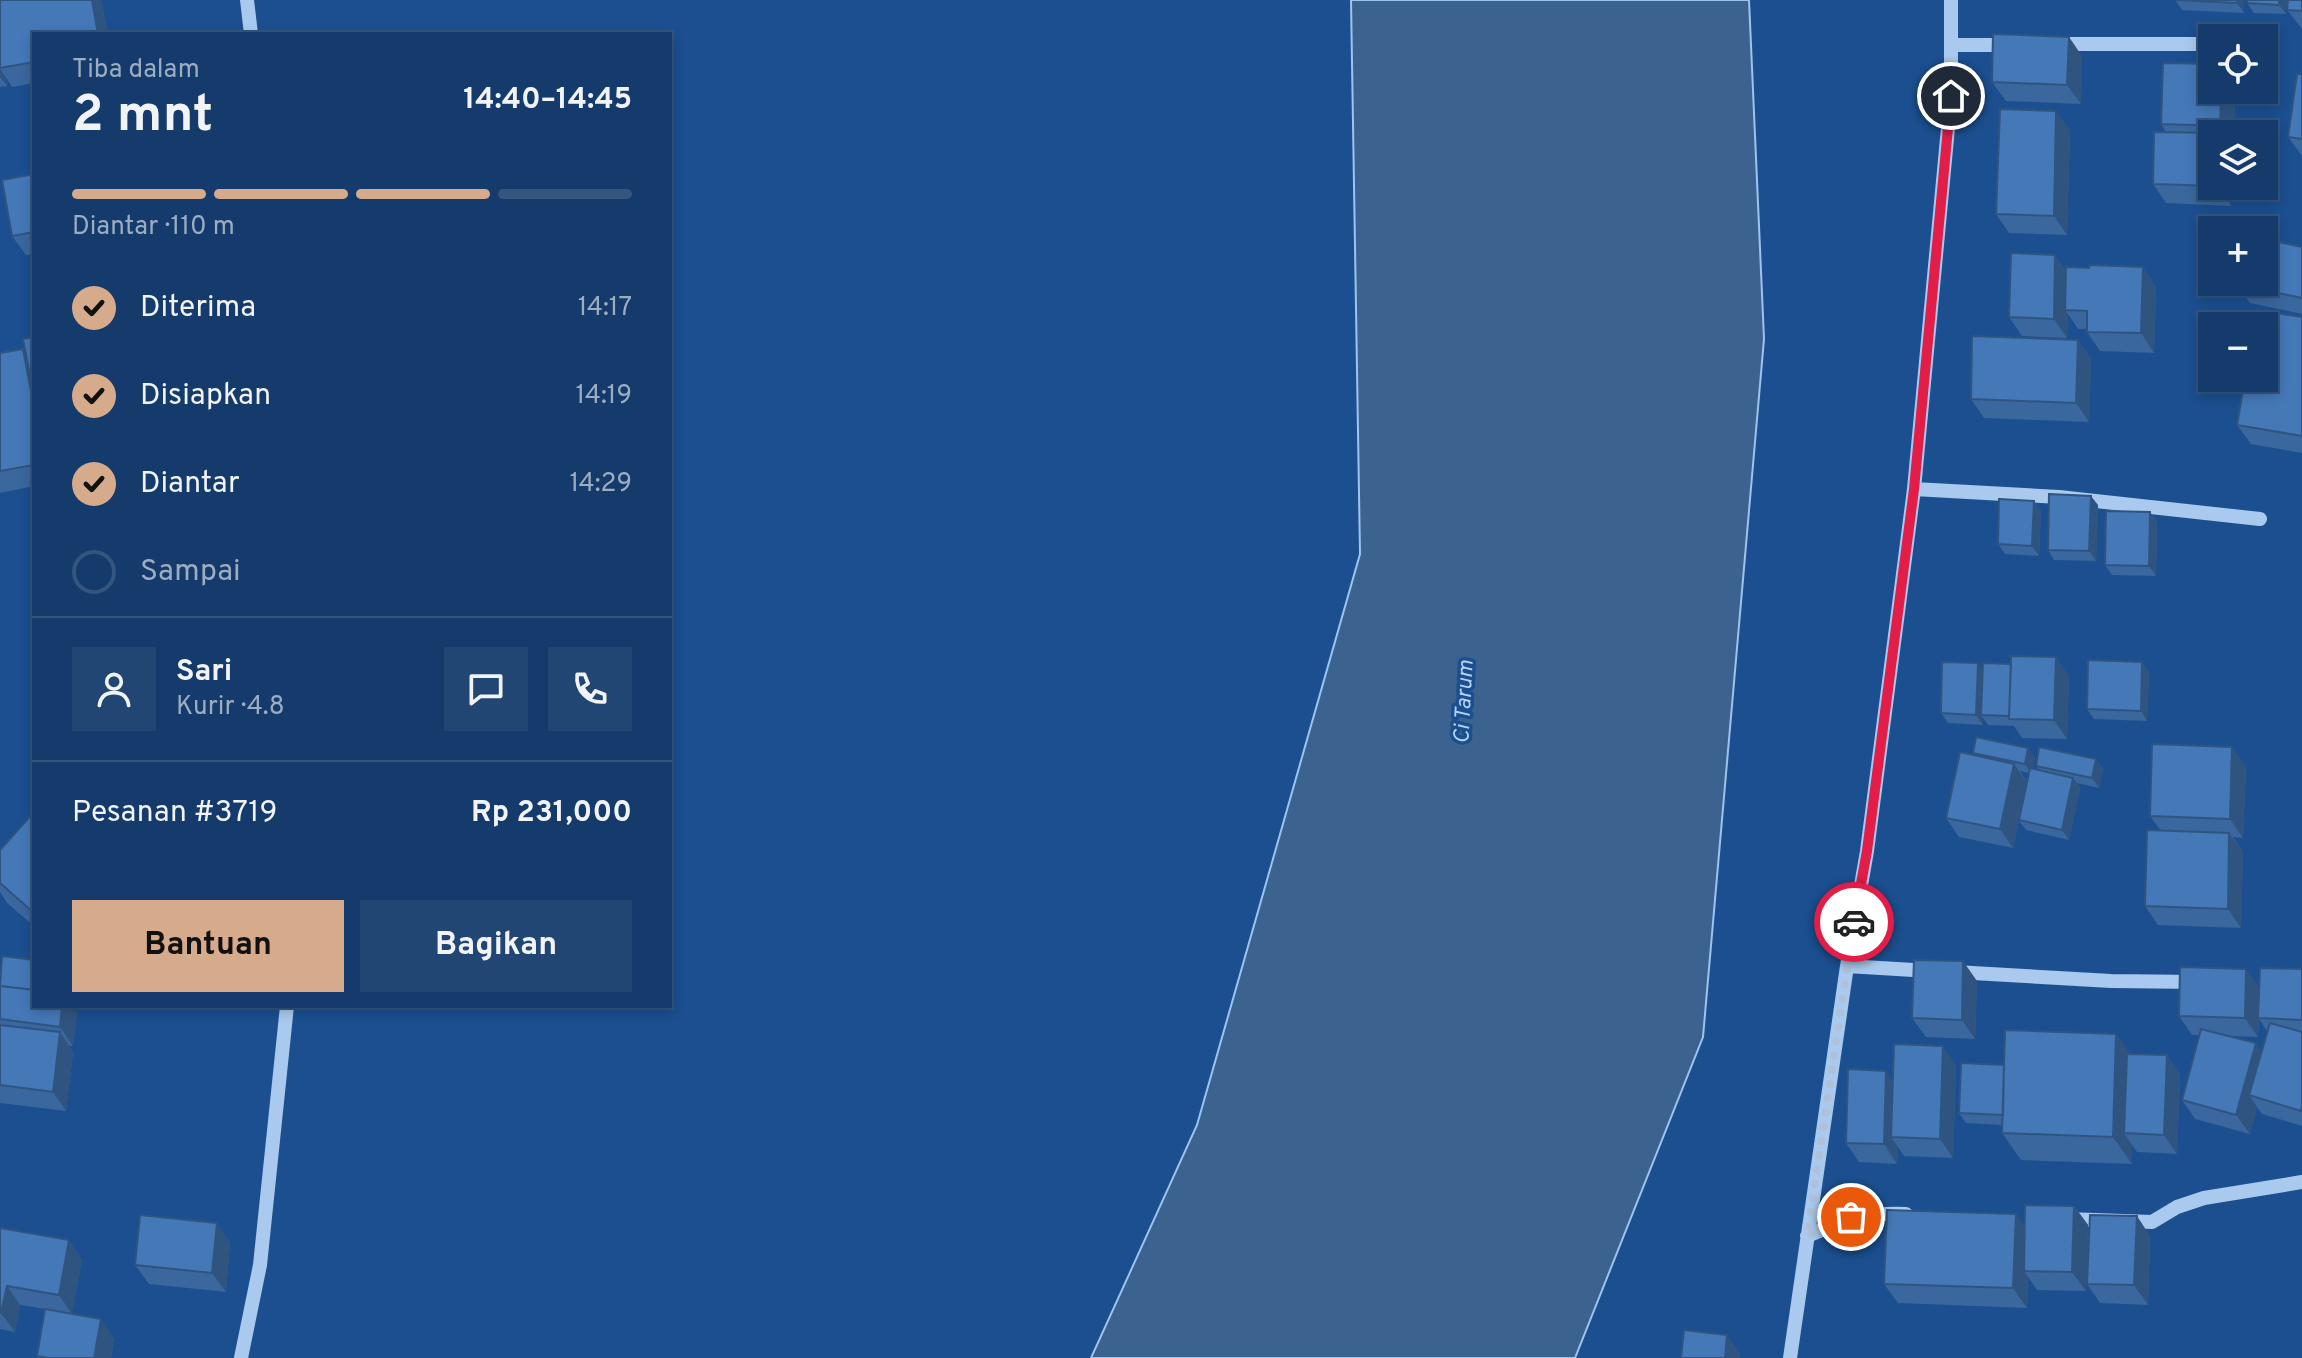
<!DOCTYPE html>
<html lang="id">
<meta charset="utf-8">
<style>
body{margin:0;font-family:Overpass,sans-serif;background:#214673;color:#f1f3f6;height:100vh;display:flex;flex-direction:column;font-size:30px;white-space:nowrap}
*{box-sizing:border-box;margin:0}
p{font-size:26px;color:#9dadc1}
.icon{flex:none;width:44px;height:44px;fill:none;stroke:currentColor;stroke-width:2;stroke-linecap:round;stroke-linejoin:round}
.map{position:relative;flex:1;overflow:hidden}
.panel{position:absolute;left:32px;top:32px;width:640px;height:976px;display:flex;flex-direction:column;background:#143b6b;border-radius:0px;box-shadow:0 4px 12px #0003,0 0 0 2px #33557e}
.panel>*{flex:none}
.controls{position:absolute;left:2198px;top:24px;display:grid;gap:16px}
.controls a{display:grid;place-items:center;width:80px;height:80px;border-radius:0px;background:#143b6b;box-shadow:0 4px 12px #0003,0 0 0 2px #33557e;font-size:40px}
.pin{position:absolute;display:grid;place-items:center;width:68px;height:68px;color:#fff;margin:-34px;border:4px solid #fff;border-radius:50%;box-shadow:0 2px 8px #0007}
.courier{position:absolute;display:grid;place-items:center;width:80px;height:80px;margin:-40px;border:6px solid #e11d48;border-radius:50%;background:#fff;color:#222;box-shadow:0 2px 10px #0007}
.headline em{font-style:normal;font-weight:700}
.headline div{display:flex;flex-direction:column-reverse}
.headline{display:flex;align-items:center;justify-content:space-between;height:136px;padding:0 40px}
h1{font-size:52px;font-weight:700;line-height:60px}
.bar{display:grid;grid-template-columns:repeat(4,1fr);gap:12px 8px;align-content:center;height:96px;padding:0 40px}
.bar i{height:10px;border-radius:6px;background:#33557e}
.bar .active{background:#d6ab8b}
.bar p{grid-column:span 4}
.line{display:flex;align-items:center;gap:20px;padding:0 40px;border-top:2px solid #33557e}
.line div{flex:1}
.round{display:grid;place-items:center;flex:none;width:84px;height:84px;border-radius:0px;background:#214673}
ol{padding:0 40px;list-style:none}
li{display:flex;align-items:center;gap:24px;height:88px}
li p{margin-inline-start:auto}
li .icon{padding:8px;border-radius:50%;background:#d6ab8b;color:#111;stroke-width:4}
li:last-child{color:#9dadc1}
li i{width:44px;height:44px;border:4px solid #33557e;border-radius:50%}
.primary-button{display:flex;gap:16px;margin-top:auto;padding:16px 40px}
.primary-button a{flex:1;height:92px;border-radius:0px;background:#d6ab8b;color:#111;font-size:32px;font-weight:700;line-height:92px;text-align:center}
.primary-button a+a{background:#214673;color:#f1f3f6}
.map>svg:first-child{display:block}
.water{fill:#3c6290;stroke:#9cc4f0;stroke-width:2}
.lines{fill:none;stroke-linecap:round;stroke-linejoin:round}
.minor{stroke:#a9c9ee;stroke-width:14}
.wall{fill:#3a679d;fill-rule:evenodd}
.shaded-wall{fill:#305480}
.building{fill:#4478b7;stroke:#305480;stroke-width:2}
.done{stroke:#afc1d8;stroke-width:8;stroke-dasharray:0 14.4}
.route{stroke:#e11d48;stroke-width:10}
.labels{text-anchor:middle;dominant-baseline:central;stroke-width:7;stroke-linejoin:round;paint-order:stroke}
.water-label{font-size:22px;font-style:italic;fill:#b5d3f5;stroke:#1b4f8f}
</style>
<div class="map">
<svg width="2302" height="1358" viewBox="0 0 2302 1358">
<rect width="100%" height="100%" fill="#1b4f8f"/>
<path class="water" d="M1351,0H1749L1764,339L1703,1037L1575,1358H1091L1197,1125L1360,554Z"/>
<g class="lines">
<path class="minor" d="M247,0L251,34
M2056,44H2212
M1951,45H2012
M1914,489L2059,497L2260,519
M1847,966L1930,971
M1955,972L2111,981L2198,982
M2067,1219L2152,1222L2177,1207L2204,1198L2302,1182
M1807,1236C1843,1221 1866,1212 1906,1214
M241,1358L260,1265L287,1006
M1790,1358L1847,966L1867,851L1914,489L1951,96V0"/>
</g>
<path class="wall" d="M0,0H101L108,34H34V83L12,87L5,76L7,86L0,87Z
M2175,0H2244V13L2182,10Z
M2247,0H2287L2286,14L2254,13L2247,3Z
M2302,0V29L2287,10Z
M2082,56L2081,104L2006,101L1992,82Z
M2302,74V156L2288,137Z
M2212,90H2235L2234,134H2212V186H2231V206L2166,203L2153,184L2166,132L2161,124Z
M2070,130L2067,235L2009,233L1996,214Z
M34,174V254L26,255L12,236Z
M2302,247V314L2250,303L2236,284Z
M2066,269L2156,286L2154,353L2100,351L2087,332V329H2078L2068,314L2067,338L2022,336L2009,317Z
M2302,317V453L2251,444L2237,425Z
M34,337V486L0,493V353H26Z
M2078,340L2091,359L2089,422L1984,418L1971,399Z
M2034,501L2041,511L2039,556L2005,554L1998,544Z
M2098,505L2096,561L2054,560L2048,550Z
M2150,512L2157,522L2156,576L2112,575L2105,565Z
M2142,662L2149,672L2147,721L2094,719L2087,709Z
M1983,670L2069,676L2067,739L2022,738L2014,726L1988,725L1983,718V725L1948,723L1941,713Z
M2028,748L2035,758L2033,769L2039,770L2036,766L2096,759L2103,769L2099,788L2077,783L2080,788L2069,840L2026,830L2019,821L2013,848L1959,837L1946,818L1974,755L1973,753ZM2020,771L2029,773L2027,782Z
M2246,766L2243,838L2233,837L2243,852L2241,928L2158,925L2145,906L2161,831L2150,816Z
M34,812V926L7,903L0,892V850Z
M2302,969V1126L2262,1114L2257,1107L2250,1134L2195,1119L2182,1100L2199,1035H2192L2179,1016L2260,988ZM2259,1019L2267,1031L2262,1051L2230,1036L2258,1037Z
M0,974L77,1013L73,1046H69L73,1052L66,1111L0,1103Z
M1977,981L1975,1039L1926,1037L1912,1018Z
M2116,1034L2130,1054L2167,1055L2180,1074L2177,1154L2137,1152L2132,1145V1164L2021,1160L2002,1133V1125L1966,1123L1959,1113L2004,1065Z
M1956,1065L1953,1158L1904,1156L1898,1147L1897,1164L1859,1162L1846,1143Z
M2074,1206L2088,1225L2086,1291L2037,1290L2028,1277L2027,1308L1898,1303L1884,1284Z
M0,1228L82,1259L72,1314L114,1338L111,1358H38L37,1356L45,1309L20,1305L15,1332L0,1329Z
M2150,1236L2148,1305L2100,1303L2087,1284Z
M230,1242L226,1292L149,1284L135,1265Z"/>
<path class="shaded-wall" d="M92,0H101L108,34H98Z
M2237,0H2244V13L2237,3Z
M2279,0H2287L2286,14L2279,5Z
M2069,37L2082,56L2081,104L2067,85Z
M0,69L5,76L7,86L0,77Z
M2221,90H2235L2234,134H2226L2220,126Z
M2056,111L2070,130L2067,235L2054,216Z
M2217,186H2231V206Z
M2055,255L2069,274L2065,310L2068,314L2067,338L2054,319Z
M2143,267L2156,286L2154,353L2141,333Z
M2078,340L2091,359L2089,422L2076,403Z
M23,349L34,365V407Z
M2091,496L2098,505L2096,561L2089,551Z
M2034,501L2041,511L2039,556L2032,546Z
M2150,512L2157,522L2156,576L2149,566Z
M2056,657L2069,676L2067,739L2054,720Z
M2142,662L2149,672L2147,721L2141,711Z
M1978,663L1985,673L1981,715L1983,718V725L1976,715Z
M2232,747L2246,766L2243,838L2230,819Z
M2028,748L2035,758L2032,774L2025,764Z
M2096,759L2103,769L2099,788L2092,778Z
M2014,764L2027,783L2013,848L2000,829Z
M2073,778L2080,788L2069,840L2062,830Z
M2229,833L2243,852L2241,928L2228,909Z
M1963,961L1977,981L1975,1039L1962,1020Z
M2246,969L2260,988L2258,1037L2245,1018Z
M62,1006H72L77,1013L73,1046L60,1027Z
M60,1032L73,1052L66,1111L53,1092Z
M2116,1034L2135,1061L2124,1133L2132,1145V1164L2113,1137Z
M2256,1043L2270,1062L2249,1095L2257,1107L2250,1134L2236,1115Z
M1943,1046L1956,1065L1953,1158L1940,1139Z
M2167,1055L2180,1074L2177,1154L2164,1135Z
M1886,1071L1899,1090L1891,1137L1898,1147L1897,1164L1884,1144Z
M2074,1206L2088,1225L2086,1291L2072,1272Z
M2016,1214L2030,1233L2024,1271L2028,1277L2027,1308L2013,1288Z
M2137,1216L2150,1236L2148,1305L2134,1285Z
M217,1223L230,1242L226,1292L212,1273Z
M69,1240L82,1259L72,1314L59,1295Z
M7,1286L20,1305L15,1332L1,1313Z
M101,1319L114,1338L111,1358H94Z
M1727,1335L1741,1354L1740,1358H1725Z"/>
<path class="building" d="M0,0H92L98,34H34V62L0,68Z
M2175,0H2237V3Z
M2247,0H2279V5L2247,3Z
M2288,0H2302V11L2287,10Z
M1993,34L2069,37L2067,85L1992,82Z
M2163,63L2212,64V90H2221L2220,126L2161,124Z
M2297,74H2302V139L2288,137Z
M2000,109L2056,111L2054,216L1996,214Z
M2154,132L2219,133L2212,134V186H2217L2153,184Z
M34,174V232L12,236L2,180Z
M2264,239L2302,247V298L2236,284L2237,282H2264Z
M2011,253L2055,255L2054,319L2009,317Z
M2089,265L2143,267L2141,333L2087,332V311L2065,310L2066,267L2089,268Z
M2256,310L2302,317V436L2237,425L2245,378H2264V326H2253Z
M1972,336L2078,340L2076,403L1971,399Z
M34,337V397L23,339Z
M23,349L34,407V465L0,471V353Z
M2049,494L2091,496L2089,551L2048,550Z
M1999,499L2034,501L2032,546L1998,544Z
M2106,511L2150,512L2149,566L2105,565Z
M2011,656L2056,657L2054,720L2009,719Z
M2088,660L2142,662L2141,711L2087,709Z
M1942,662L1978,663L1976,715L1941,713Z
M1983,663L2011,664L2009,716L1981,715Z
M1976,737L2028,748L2025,764L1973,753Z
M2152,744L2232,747L2230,819L2150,816Z
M2039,747L2096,759L2092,778L2036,766Z
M1960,752L2014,764L2000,829L1946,818Z
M2030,768L2073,778L2062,830L2019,820Z
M34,812V913L0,883V850Z
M2147,830L2229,833L2228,909L2145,906Z
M2,956L34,960V990L0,986Z
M1914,960L1963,961L1962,1020L1912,1018Z
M2180,967L2246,969L2245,1018L2179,1016Z
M2260,968L2302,969V1020L2258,1018Z
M0,986L34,990V1006H62L60,1027L0,1019Z
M2270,1023L2302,1032V1106L2301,1111L2249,1095Z
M0,1025L60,1032L53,1092L0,1085Z
M2201,1029L2256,1043L2236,1115L2182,1100Z
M2005,1030L2116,1034L2113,1137L2002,1133Z
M1894,1044L1943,1046L1940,1139L1891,1137Z
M2127,1054L2167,1055L2164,1135L2124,1133Z
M1961,1063L2004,1065L2003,1115L1959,1113Z
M1848,1069L1886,1071L1884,1144L1846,1143Z
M2025,1205L2074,1206L2072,1272L2024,1271Z
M1887,1210L2016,1214L2013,1288L1884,1284Z
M140,1215L217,1223L212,1273L135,1265Z
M2090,1215L2137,1216L2134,1285L2087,1284Z
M0,1228L69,1240L59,1295L7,1286L1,1313L0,1312Z
M45,1309L101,1319L94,1358H48L37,1356Z
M1684,1330L1727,1335L1725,1358H1681Z"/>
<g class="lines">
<path class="done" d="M1851,1217L1807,1236L1854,922"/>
<path class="route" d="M1854,922L1867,851L1914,489L1951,96"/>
</g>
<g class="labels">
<g class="water-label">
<text transform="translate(1465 702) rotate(-87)">Ci Tarum</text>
</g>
</g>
</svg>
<div class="controls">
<a><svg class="icon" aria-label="locate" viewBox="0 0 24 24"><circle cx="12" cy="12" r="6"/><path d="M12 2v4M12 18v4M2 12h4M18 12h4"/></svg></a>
<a><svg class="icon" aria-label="layers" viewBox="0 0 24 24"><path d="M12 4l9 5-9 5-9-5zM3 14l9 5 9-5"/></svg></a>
<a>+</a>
<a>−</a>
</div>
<div class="pin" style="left:1851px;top:1217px;background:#ea580c"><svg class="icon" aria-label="bag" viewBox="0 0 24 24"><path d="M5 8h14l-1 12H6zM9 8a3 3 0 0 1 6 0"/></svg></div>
<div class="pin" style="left:1951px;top:96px;background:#1f2937"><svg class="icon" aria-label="home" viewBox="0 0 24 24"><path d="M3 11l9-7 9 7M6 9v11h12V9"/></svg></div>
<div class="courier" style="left:1854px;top:922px"><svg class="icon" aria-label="car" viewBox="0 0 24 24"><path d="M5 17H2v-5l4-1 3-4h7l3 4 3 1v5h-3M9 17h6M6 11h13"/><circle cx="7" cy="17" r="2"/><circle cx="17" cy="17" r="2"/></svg></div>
<section class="panel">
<div class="headline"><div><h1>2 mnt</h1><p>Tiba dalam</p></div><em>14:40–14:45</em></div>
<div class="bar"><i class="active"></i><i class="active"></i><i class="active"></i><i></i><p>Diantar · 110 m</p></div>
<ol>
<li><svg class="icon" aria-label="check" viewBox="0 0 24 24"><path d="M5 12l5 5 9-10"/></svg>Diterima<p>14:17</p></li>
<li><svg class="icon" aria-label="check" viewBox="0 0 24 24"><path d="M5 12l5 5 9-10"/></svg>Disiapkan<p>14:19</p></li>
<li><svg class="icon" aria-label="check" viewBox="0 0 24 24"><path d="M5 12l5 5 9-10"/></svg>Diantar<p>14:29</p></li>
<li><i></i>Sampai</li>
</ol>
<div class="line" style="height:144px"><a class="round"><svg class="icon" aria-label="person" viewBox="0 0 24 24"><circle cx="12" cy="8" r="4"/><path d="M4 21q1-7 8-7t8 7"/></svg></a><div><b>Sari</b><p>Kurir · 4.8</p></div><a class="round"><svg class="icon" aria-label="chat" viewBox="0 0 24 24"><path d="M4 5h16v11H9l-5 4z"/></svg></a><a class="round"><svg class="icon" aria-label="phone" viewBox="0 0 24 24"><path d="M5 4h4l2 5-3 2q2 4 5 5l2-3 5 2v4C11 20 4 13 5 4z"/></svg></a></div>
<div class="line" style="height:104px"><div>Pesanan #3719</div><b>Rp 231,000</b></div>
<div class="primary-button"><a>Bantuan</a><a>Bagikan</a></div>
</section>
</div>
